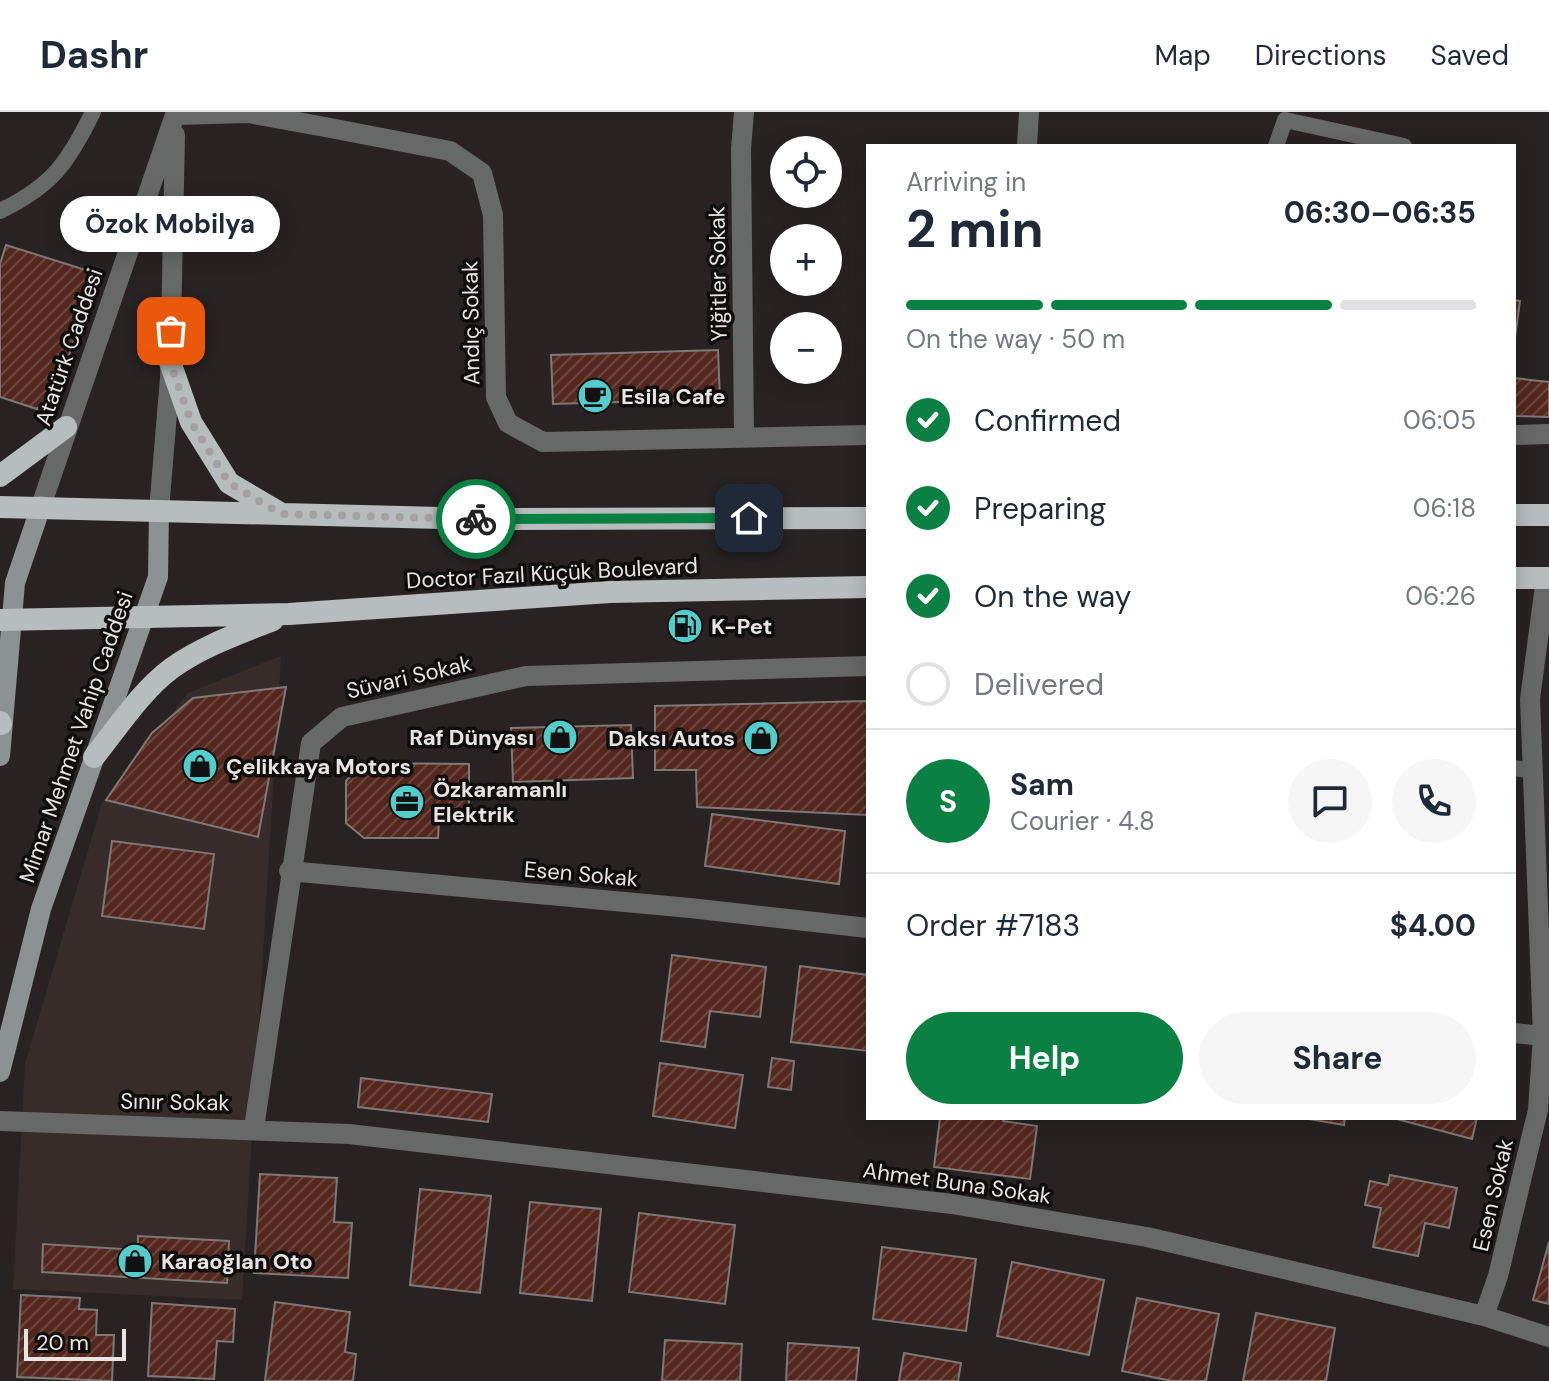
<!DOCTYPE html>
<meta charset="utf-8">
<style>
body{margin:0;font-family:"DM Sans",sans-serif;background:#f6f6f7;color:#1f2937;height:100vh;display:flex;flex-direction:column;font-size:30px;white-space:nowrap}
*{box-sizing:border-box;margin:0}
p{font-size:26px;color:#747a83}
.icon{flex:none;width:44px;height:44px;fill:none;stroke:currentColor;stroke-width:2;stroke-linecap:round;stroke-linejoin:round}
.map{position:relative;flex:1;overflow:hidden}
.details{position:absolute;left:866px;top:32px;width:650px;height:976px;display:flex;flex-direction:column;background:#fff;border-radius:0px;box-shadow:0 4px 20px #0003}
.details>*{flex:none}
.controls{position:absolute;left:770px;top:24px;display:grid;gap:16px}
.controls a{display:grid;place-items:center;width:72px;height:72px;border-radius:50%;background:#fff;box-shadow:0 4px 20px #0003;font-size:40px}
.scale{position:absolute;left:24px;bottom:20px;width:102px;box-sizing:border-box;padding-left:8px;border:4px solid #e9e5e4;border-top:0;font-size:22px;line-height:28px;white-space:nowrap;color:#e9e5e4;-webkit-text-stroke:6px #0f0d0c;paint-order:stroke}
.pin{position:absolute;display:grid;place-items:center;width:68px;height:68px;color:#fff;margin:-34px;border-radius:16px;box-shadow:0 4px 12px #0006}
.courier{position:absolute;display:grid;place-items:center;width:80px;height:80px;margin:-40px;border:6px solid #0b8043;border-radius:50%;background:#fff;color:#222;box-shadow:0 2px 10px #0007}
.bubble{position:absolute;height:56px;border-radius:28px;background:#fff;box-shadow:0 4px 20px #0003;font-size:26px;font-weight:700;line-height:56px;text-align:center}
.summary em{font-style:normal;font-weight:700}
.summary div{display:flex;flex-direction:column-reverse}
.summary{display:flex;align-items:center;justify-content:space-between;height:136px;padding:0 40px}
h1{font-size:52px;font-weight:700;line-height:60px}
.bar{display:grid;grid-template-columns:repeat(4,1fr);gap:12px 8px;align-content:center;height:96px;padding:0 40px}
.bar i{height:10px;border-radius:6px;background:#e0e1e3}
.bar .current{background:#0b8043}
.bar p{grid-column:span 4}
.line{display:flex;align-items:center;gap:20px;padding:0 40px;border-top:2px solid #e0e1e3}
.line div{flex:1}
.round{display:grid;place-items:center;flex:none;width:84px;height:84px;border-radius:42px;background:#f6f6f7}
ol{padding:0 40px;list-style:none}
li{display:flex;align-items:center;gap:24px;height:88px}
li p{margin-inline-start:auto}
li .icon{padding:8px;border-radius:50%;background:#0b8043;color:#fff;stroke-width:4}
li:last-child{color:#747a83}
li i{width:44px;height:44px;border:4px solid #e0e1e3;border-radius:50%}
.button{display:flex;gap:16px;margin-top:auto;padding:16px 40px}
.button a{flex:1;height:92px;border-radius:48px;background:#0b8043;color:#fff;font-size:32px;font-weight:700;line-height:92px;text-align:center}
.button a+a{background:#f6f6f7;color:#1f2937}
header{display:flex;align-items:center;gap:48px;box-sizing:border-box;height:112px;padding:0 40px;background:#fff;border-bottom:2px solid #e0e1e3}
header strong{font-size:38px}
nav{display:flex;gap:44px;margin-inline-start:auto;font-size:28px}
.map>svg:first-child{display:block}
.built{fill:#372c29}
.building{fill:url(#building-hatch);stroke:#7e7877;stroke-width:2}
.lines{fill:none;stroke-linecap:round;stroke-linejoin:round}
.service{stroke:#676969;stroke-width:16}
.minor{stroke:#676969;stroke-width:20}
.tertiary{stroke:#676969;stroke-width:20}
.secondary{stroke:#8c9191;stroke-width:20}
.trunk{stroke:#b6bdbc;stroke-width:22}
.done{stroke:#a5a1a0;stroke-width:8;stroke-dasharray:0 14.4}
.route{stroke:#0b8043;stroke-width:10}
.labels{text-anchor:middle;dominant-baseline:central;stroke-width:7;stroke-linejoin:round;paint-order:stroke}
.street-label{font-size:22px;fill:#e9e5e4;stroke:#0f0d0c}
.poi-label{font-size:22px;font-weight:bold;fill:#e9e5e4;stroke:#0f0d0c;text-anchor:start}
</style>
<header>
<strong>Dashr</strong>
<nav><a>Map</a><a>Directions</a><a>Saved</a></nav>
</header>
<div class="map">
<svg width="1549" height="1269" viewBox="0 0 1549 1269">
<defs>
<pattern id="building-hatch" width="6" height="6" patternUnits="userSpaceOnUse" patternTransform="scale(2)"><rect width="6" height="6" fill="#53271d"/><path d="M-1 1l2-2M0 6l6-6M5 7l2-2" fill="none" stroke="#6c463e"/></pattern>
</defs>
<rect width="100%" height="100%" fill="#282322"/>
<path class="built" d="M281,544L242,1188L13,1177L25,952L102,691L188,581Z"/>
<path class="building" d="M6,133L95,161L60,272L37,297L0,285V152Z
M1514,188L1520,189L1514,233Z
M718,238L720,287L553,292L551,243Z
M1514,266L1549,270V305L1514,304Z
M286,575L258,725L106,688L152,621L193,586Z
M868,589V703L697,695L696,658H655V594Z
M631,613L633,666L513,670L511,616Z
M363,651L469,652V710H439L438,726H364L346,711V669Z
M712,702L845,719L839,772L705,754Z
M112,729L214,742L204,817L102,804Z
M672,843L766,855L760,905L710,899L705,935L661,929Z
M800,854L868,863V939L791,930Z
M772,946L794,949L791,978L768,975Z
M660,951L743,963L735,1016L653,1004Z
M361,966L492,982L488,1010L358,995Z
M940,1006H1004L1003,1009L1037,1014L1030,1067L934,1055Z
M1303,1006H1345L1344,1013Z
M1393,1006H1477L1472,1027Z
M260,1062L337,1066L334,1110L352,1111L348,1166L254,1161Z
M1390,1063L1457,1076L1449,1116L1425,1111L1418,1144L1373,1135L1381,1096L1365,1093L1370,1069L1388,1073Z
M420,1077L491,1084L480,1181L410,1173Z
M530,1090L601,1097L592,1189L520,1181Z
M639,1101L735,1113L725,1192L629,1180Z
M138,1124L229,1129L227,1171L42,1160L43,1132L138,1138Z
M1549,1130V1192L1533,1188Z
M882,1135L976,1147L966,1219L873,1207Z
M1012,1150L1104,1168L1089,1243L997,1224Z
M21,1183L80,1186L79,1197L97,1198L96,1223H114L112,1269L17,1265Z
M1137,1186L1219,1202L1206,1269H1172L1122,1259Z
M275,1190L350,1200L345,1240L356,1242L353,1269H265Z
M152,1191L235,1197L233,1230L217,1229L214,1267L148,1264Z
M1256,1201L1335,1216L1326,1269H1243Z
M665,1228L742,1232L740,1269H662Z
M788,1231L859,1236L856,1269H786Z
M904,1241L961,1251L958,1269H899Z"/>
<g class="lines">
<path class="service" d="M1276,34L1285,8L1404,34
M0,99C52,74 68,51 93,0
M1514,656L1533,659"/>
<path class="minor" d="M176,3L248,1L325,15L450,39L482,61L493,103L496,285L508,311L543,330L868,323
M1027,34L1029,0
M1514,323L1549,322
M744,324L741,37L744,0
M289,759L690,796L868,816
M1514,921L1543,924
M0,1009L349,1022L952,1092L1147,1125L1484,1204L1549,1225
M254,1016L311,631L342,605L526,564L868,554
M1484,1204L1498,1164L1538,998L1543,924L1530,587L1546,466"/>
<path class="tertiary" d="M41,394L176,0
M159,398L170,266L175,23"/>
<path class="secondary" d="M0,644L15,471L41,394
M0,960L41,797L158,465L159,398"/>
<path class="trunk" d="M170,250L191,310L229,371L280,401
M0,364L66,315
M0,395L480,407L868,406
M1514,403H1549
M1514,466H1549
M0,508L289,502L610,480L868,475
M0,610L1,612
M94,645C118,615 141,579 172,556C203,534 238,522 273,508"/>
</g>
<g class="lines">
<path class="done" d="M171,219L170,250L191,310L229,371L281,402L476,407"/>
<path class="route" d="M476,407L749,406"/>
</g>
<defs>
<symbol id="cafe-disc" viewBox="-11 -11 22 22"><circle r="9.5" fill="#53cdcb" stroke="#0f0d0c"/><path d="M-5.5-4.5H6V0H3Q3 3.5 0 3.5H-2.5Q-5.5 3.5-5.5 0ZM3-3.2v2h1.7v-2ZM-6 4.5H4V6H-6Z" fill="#111"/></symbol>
<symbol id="fuel-disc" viewBox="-11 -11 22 22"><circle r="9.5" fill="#53cdcb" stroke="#0f0d0c"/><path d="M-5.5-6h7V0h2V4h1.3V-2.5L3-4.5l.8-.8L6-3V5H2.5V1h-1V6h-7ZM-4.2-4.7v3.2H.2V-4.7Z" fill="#111"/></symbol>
<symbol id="shop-disc" viewBox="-11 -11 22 22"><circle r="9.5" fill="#53cdcb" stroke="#0f0d0c"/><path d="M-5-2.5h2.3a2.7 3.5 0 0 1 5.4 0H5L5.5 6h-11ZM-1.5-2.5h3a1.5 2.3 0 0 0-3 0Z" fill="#111"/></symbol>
<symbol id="office-disc" viewBox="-11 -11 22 22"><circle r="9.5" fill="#53cdcb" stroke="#0f0d0c"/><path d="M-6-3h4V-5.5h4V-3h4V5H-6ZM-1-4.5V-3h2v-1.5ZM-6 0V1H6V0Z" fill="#111"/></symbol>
</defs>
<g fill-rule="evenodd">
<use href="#cafe-disc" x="575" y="264" width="40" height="40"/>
<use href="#fuel-disc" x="665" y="494" width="40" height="40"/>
<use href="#shop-disc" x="540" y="605" width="40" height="40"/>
<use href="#shop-disc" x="741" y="606" width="40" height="40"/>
<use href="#shop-disc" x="180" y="634" width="40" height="40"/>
<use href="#office-disc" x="387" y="670" width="40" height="40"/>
<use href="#shop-disc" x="115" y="1129" width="40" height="40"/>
</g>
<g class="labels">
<g class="street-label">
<text transform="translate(718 162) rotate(-91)">Yiğitler Sokak</text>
<text transform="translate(471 211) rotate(-91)">Andıç Sokak</text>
<text transform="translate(69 235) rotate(-71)">Atatürk Caddesi</text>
<text transform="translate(552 461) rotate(-3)">Doctor Fazıl Küçük Boulevard</text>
<text transform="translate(409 565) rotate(-13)">Süvari Sokak</text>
<text transform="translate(76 625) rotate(-71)">Mimar Mehmet Vahip Caddesi</text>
<text transform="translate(581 762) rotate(5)">Esen Sokak</text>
<text transform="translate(175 990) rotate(1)">Sınır Sokak</text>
<text transform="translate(957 1071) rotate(8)">Ahmet Buna Sokak</text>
<text transform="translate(1493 1083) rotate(-77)">Esen Sokak</text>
</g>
<g class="poi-label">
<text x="621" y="284">Esila Cafe</text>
<text x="711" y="514">K-Pet</text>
<text x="534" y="625" text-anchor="end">Raf Dünyası</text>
<text x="735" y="626" text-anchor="end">Daksı Autos</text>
<text x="226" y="654">Çelikkaya Motors</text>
<text x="433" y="677">Özkaramanlı<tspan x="433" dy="25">Elektrik</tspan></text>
<text x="161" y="1149">Karaoğlan Oto</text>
</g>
</g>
</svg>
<div class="controls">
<a><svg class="icon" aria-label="locate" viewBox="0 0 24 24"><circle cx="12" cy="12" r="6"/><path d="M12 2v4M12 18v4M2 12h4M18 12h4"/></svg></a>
<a>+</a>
<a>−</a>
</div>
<div class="scale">20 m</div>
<div class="pin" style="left:171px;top:219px;background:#ea580c"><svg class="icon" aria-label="bag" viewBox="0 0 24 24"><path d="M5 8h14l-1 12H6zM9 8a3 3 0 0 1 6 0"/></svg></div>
<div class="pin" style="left:749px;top:406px;background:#1f2937"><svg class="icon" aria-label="home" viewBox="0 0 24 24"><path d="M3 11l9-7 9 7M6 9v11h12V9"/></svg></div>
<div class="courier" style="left:476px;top:407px"><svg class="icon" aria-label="bike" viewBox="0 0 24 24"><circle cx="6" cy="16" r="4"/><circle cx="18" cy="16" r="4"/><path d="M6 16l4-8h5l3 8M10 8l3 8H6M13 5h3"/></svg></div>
<div class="bubble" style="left:60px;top:84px;width:220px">Özok Mobilya</div>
<section class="details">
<div class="summary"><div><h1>2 min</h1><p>Arriving in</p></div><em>06:30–06:35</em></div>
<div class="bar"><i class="current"></i><i class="current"></i><i class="current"></i><i></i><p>On the way · 50 m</p></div>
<ol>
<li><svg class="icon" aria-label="check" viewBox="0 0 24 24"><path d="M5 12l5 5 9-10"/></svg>Confirmed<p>06:05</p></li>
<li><svg class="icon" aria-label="check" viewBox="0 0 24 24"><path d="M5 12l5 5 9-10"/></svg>Preparing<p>06:18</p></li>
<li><svg class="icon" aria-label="check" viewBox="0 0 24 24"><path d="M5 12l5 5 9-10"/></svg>On the way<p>06:26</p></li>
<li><i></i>Delivered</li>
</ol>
<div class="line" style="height:144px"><b class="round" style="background:#0b8043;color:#fff">S</b><div><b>Sam</b><p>Courier · 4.8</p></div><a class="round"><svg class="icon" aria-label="chat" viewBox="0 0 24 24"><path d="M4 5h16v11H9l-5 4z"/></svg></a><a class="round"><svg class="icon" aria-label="phone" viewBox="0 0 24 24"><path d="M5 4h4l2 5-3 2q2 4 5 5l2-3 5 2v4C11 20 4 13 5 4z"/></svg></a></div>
<div class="line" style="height:104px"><div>Order #7183</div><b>$4.00</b></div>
<div class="button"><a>Help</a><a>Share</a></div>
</section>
</div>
